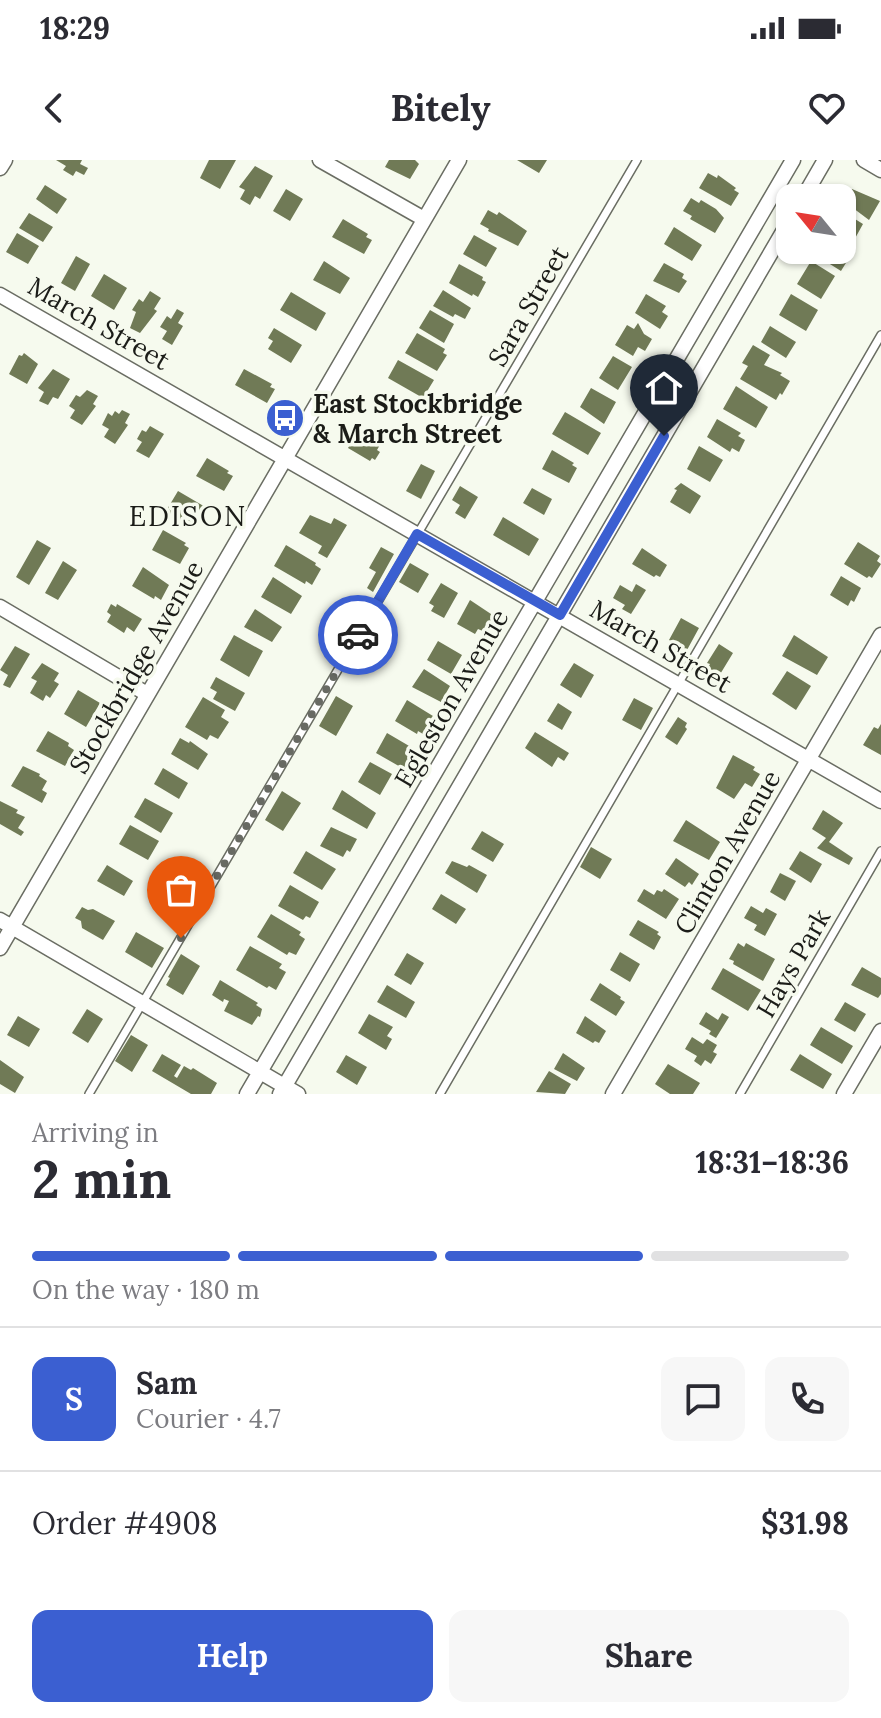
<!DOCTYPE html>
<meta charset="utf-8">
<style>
body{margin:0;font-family:Lora,serif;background:#f7f7f7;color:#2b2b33;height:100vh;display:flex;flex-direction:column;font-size:30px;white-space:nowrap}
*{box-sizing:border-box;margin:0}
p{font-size:26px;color:#7c7c81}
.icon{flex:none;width:44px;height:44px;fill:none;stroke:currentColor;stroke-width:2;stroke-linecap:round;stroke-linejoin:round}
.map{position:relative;height:934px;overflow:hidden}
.sheet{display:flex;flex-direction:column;background:#fff;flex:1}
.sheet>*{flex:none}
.needle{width:52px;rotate:300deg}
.fabs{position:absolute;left:776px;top:24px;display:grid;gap:16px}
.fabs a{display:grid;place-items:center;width:80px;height:80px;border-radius:16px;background:#fff;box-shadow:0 2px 6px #0004;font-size:40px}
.pin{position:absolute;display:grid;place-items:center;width:68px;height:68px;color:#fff;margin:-82px -34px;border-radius:50% 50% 50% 0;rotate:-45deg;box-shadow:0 0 8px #0007}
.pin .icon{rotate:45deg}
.courier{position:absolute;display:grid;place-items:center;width:80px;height:80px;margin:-40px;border:6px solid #3b5fd1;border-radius:50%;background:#fff;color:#222;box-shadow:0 2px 10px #0007}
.overview em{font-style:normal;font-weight:700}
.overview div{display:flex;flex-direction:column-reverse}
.overview{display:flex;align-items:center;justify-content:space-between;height:136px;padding:0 32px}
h1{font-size:52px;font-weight:700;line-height:60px}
.bar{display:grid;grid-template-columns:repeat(4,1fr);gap:12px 8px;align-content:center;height:96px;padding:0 32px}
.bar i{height:10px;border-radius:6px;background:#e1e1e2}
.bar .current{background:#3b5fd1}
.bar p{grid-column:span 4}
.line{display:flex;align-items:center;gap:20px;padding:0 32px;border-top:2px solid #e1e1e2}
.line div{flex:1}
.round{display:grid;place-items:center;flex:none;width:84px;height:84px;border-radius:16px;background:#f7f7f7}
.button{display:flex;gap:16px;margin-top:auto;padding:16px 32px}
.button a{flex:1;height:92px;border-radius:16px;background:#3b5fd1;color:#fff;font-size:32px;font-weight:700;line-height:92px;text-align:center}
.button a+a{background:#f7f7f7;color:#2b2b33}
.status{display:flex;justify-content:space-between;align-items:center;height:56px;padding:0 40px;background:#fff;direction:ltr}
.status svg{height:22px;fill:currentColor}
header{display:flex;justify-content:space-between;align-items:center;height:104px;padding:0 32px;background:#fff;font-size:36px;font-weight:700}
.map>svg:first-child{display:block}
.building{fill:#707a56}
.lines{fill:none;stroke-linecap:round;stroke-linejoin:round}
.lane-casing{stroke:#6a6d63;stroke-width:10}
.street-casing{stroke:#6a6d63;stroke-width:17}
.lane{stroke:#fff;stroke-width:7}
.street{stroke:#fff;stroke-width:14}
.done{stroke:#686a63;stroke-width:8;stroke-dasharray:0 14.4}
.route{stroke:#3b5fd1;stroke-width:10}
.labels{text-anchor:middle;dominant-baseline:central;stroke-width:7;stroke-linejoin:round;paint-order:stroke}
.street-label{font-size:26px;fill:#1b1c18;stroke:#f6faee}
.poi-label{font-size:26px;font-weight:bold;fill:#1b1c18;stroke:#f6faee;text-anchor:start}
.neighbourhood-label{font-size:28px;letter-spacing:2px;fill:#1b1c18;stroke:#f6faee}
</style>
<div class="status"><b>18:29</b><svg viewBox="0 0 49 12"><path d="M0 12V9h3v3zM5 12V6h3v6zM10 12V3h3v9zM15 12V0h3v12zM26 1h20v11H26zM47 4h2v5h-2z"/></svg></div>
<header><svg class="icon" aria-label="back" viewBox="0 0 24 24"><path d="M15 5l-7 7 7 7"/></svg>Bitely<svg class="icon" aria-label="heart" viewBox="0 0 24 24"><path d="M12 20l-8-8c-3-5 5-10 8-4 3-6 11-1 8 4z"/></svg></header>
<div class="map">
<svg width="881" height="934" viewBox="0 0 881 934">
<rect width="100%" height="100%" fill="#f6faee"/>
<path class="building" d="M56,0H82L80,4L88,8L84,15L76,11L73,16L63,10L66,6Z
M209,0H236L220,29L200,18Z
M389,0H415L419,4L410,19L385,7Z
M517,0H547L539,13Z
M255,6L273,16L260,39L255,36L250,45L240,39L245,30L239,27Z
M708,13L717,18L718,15L736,28L734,30L739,33L731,46L699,28Z
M45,25L67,39L57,54L36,39Z
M286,29L303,39L290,61L273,51Z
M852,29L880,41L869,60L845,42Z
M691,38L699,43L701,40L716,49L724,58L715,73L690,59L692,56L683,51Z
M488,50L497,55L499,52L527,71L518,86L488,71L489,69L480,64Z
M842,51L863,64L853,82L842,76Z
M29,53L53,67L43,82L19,68Z
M343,59L368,74L366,77L372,80L364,94L332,77Z
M674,67L702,85L692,101L664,84Z
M17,73L39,86L28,104L6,92Z
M474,75L497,88L486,107L463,94Z
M842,86L852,93L841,111L814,94L816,90H842Z
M76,96L90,104L75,131L61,123Z
M324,101L350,118L340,134L313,120Z
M811,101L835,116L821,139L797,124Z
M664,103L684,114L682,118L687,121L679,133L653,121Z
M459,104L483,117L482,120L486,122L478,137L473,134L472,136L449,123Z
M104,114L127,128L114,150L91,136Z
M443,130L471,148L465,159L455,154L453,157L433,146Z
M150,131L161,138L154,149L157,151L140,173L130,168L136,152L132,150L139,139L143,142Z
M291,132L326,153L316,171L280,150Z
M646,134L666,146L662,152L668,156L660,169L635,153Z
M791,134L818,150L806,171L779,155Z
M177,149L184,153L178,163L183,166L172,185L162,179L167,171L160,167L167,156L171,159Z
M430,150L454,164L444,183L419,168Z
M638,163L644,174L652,179L645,191L638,187L633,196L615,185L627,165L634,169Z
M770,166L796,182L786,198L761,182Z
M274,168L302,185L291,203L268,189L273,181L268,178Z
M417,173L445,189L443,193L447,195L437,211L405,193Z
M753,185L770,195L764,205L782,213L780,215L790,221L782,235L780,233L776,240L740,219L748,206L742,203Z
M24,193L38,204L27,224L9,214L19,195L22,196Z
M613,196L632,207L618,230L599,218Z
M398,200L434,220L423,238L388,218Z
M53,209L70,219L58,239L53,237L48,245L39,241L44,232L38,228Z
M244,209L272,224L270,227L275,229L267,243L235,225Z
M736,226L768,247L756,268L723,249Z
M591,228L616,242L604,264L580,247Z
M87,230L98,236L93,244L96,246L82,265L70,258L75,250L69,246L76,235L80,237Z
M122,250L130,254L125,263L128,265L115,284L104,277L109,269L102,265L108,253L112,256L115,251L119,254Z
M565,252L601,273L588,295L552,274Z
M717,259L741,273L738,276L745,280L739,292L732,288L730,292L707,277Z
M150,266L164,274L149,298L136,291L142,282L137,279L142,270L146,272Z
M359,269L381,283L377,290L380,292L375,300L372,298L370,301L348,288Z
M699,286L723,300L710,322L687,309Z
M552,290L574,303L572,305L577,308L569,323L542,309Z
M207,298L229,311L227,313L233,316L224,331L196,316Z
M421,304L435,311L421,339L406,331Z
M681,323L701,336L690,354L670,342L677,330L674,329Z
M460,326L478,337L465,359L455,353L460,345L452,340Z
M532,328L552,339L544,355L523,343Z
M178,331L207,348L195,368L166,351Z
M310,355L331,364L334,358L347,365L327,398L318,393L322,386L299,373Z
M503,357L539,379L529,396L493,375Z
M163,370L186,383L184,385L189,388L180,404L152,390Z
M37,380L51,388L29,425L16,417Z
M858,382L880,396L877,401L881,404L872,418L869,416L867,418L844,404Z
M286,385L316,403L315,405L321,409L312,425L306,421L305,424L274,406Z
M381,387L394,394L373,432L367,428L376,412L369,408Z
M642,388L667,405L660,417L656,415L654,417L632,404Z
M63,401L77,410L58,440L45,433Z
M410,403L429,414L418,433L399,422Z
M143,407L169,425L161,440L155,436L154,439L132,426Z
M841,416L861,428L854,442L851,440L848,446L830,435Z
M273,417L302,436L291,454L261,437Z
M441,423L458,433L444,458L431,451L434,446L429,443Z
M636,424L646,430L631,454L622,449L625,445L613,438L620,425L632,432Z
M470,440L494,456L485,472L478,469L475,474L457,464Z
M111,444L116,447L117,444L142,459L134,472L127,467L124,473L107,462L111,455L107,452Z
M255,449L282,467L272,482L244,467Z
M681,458L699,468L687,490L669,480Z
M234,475L263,491L249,517L220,500Z
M794,475L828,497L817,515L782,496Z
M438,481L462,495L451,514L427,500Z
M719,484L733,493L719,516L707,509L710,504L707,503Z
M15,486L30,494L10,528L3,525L8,515L0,510Z
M42,503L59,513L54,521L59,524L50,538L46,535L43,541L30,533L37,521L31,518Z
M574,503L594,515L581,538L560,525Z
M424,509L450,526L441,542L412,527Z
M787,511L811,526L796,550L772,534Z
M216,517L245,533L235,551L213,539L217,532L210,528Z
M78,530L100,543L86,567L64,554Z
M336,536L353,546L336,576L319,566Z
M203,537L225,550L221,557L229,562L218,579L210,575L207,580L185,567Z
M634,538L653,548L641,570L622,560Z
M407,540L433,556L423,574L418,571L417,574L395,561Z
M558,543L572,552L562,570L547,561Z
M678,557L687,563L685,567L687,569L677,585L665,577Z
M881,564V595L863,585L874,567L878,569Z
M48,571L69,583L68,586L74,590L65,606L36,591Z
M535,572L569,593L564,601L558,597L552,607L525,588Z
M387,573L416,590L404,609L376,593Z
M180,578L189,583L190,581L208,594L198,610L171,594Z
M733,595L755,607L753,610L760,614L752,627L745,623L734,639L716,628Z
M370,602L392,614L380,635L358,622Z
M23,606L40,614L39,616L47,621L42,630L47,633L42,643L11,626Z
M163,608L188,623L179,639L154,624Z
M342,630L376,653L367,669L332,649Z
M282,631L301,643L283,671L265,660Z
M145,638L173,653L161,673L134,657Z
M0,641L18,650L16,653L25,657L18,668L24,672L21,676L0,664Z
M823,650L843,663L829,682L853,698L849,705L817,688L826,678L812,669Z
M686,660L720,682L709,700L673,681Z
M130,665L159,681L148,700L119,684Z
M331,667L357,679L350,692L347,690L343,697L320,686Z
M482,671L504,684L493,702L471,689Z
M591,687L612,699L600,719L580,707Z
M306,691L336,709L322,730L293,713Z
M800,691L822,704L811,723L789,709Z
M676,698L699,714L692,725L689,722L685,727L665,714Z
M452,701L467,707L469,705L487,715L477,733L445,713Z
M107,705L133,721L124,736L97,721Z
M780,713L796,721L785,741L770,732Z
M290,725L319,742L310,758L306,756L303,760L278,746Z
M644,729L654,735L657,730L662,732L664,729L679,739L666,759L637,741Z
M441,734L466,749L456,764L432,749Z
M751,746L763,753L766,748L777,754L765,776L754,770L757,765L744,758Z
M82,747L88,750L93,749L115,761L103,780L82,768L81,761L75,758Z
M271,754L301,772L299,775L305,779L296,795L289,792L287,795L257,777Z
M638,760L659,772L657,774L661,777L654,790L629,775Z
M136,772L164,788L152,808L125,792Z
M738,783L744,787L746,783L775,799L763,821L733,804L734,801L729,799Z
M250,786L282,804L279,808L286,812L276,830L269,826L267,828L236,810Z
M620,792L640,804L630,822L610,810Z
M407,793L424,803L411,825L394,815Z
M181,794L200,806L183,835L166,825L170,818L168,817Z
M862,807L881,818V834L878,838L851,825Z
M723,808L761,830L748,851L711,829Z
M220,820L258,843L256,845L262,849L260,857L258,856L252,865L224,851L229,841L224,839L223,842L212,835Z
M600,823L621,837L620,839L625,842L616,856L590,840Z
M387,825L415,842L406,858L377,842Z
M845,842L866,854L855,872L834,860Z
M87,849L103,859L88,883L72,873Z
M706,852L718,860L722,853L729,857L716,878L709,874L711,871L699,864Z
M369,854L393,867L387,876L392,879L386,890L358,873Z
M18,856L40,869L29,887L7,875Z
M585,856L606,871L599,883L595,881L593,883L576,873Z
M821,867L853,886L842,904L810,885Z
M131,875L148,885L132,912L115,901Z
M692,877L703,884L707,879L717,885L713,892L717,894L711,904L705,900L701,906L694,901L697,896L685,889Z
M563,893L585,908L577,921L554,909Z
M162,894L181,905L174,916L177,918L184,906L191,910L193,908L217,923L211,934H191L152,911Z
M800,894L832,914L823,929L790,910Z
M346,895L367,907L357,925L336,912Z
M0,900L24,917L15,933L0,924Z
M668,904L700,923L693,934H670L655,924Z
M549,911L571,924L565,934L536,932Z"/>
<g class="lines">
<defs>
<path id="lane" d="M89,934L637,0
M440,934L881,175
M740,934L881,691"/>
<path id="street" d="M320,0L424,59
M864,0L881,10
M0,8L5,0
M803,38L825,0
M0,135L881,641
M0,447L147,534
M0,760L298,934
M0,788L459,0
M247,934L793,0
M280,934L790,60
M613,934L881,475
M844,934L881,871"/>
</defs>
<use href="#lane" class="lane-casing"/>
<use href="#street" class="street-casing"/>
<use href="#lane" class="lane"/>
<use href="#street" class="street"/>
</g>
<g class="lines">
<path class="done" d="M181,778L358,475"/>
<path class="route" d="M358,475L417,374L560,455L664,276"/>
</g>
<defs>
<symbol id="bus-disc" viewBox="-11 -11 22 22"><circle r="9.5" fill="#3b5fd1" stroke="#f6faee"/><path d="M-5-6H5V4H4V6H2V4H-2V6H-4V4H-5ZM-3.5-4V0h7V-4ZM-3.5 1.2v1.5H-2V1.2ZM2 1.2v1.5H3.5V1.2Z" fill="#fff"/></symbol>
</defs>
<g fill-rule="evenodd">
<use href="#bus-disc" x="263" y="236" width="44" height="44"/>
</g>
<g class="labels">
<g class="street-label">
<text transform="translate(528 146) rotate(-60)">Sara Street</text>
<text transform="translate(99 163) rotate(30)">March Street</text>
<text transform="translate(661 486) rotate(30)">March Street</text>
<text transform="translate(136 507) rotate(-60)">Stockbridge Avenue</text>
<text transform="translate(451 538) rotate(-60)">Egleston Avenue</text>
<text transform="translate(727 692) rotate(-60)">Clinton Avenue</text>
<text transform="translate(793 803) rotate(-60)">Hays Park</text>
</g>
<g class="poi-label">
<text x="313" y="243">East Stockbridge<tspan x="313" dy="30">&amp; March Street</tspan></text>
</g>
<g class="neighbourhood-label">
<text x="188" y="356">EDISON</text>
</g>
</g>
</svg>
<div class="fabs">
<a><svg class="needle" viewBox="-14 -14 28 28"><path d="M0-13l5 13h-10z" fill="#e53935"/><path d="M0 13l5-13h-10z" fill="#7c7c81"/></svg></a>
</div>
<div class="pin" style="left:181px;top:778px;background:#ea580c"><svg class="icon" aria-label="bag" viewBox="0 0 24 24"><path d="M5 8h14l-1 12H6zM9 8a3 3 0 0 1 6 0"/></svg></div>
<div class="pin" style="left:664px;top:276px;background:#1f2937"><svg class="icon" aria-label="home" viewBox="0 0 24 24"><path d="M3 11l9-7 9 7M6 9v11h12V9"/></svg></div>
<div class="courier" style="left:358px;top:475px"><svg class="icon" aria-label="car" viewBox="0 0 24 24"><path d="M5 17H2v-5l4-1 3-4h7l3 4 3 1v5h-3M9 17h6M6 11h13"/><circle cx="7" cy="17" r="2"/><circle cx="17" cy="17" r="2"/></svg></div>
</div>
<section class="sheet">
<div class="overview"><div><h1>2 min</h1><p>Arriving in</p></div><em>18:31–18:36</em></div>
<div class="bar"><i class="current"></i><i class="current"></i><i class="current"></i><i></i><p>On the way · 180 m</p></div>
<div class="line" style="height:144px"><b class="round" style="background:#3b5fd1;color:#fff">S</b><div><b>Sam</b><p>Courier · 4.7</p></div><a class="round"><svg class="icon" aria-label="chat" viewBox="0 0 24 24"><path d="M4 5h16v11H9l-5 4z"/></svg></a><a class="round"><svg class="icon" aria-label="phone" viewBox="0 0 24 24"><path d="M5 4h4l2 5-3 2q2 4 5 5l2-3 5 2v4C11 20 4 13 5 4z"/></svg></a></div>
<div class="line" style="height:104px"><div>Order #4908</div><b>$31.98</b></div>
<div class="button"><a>Help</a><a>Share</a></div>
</section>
